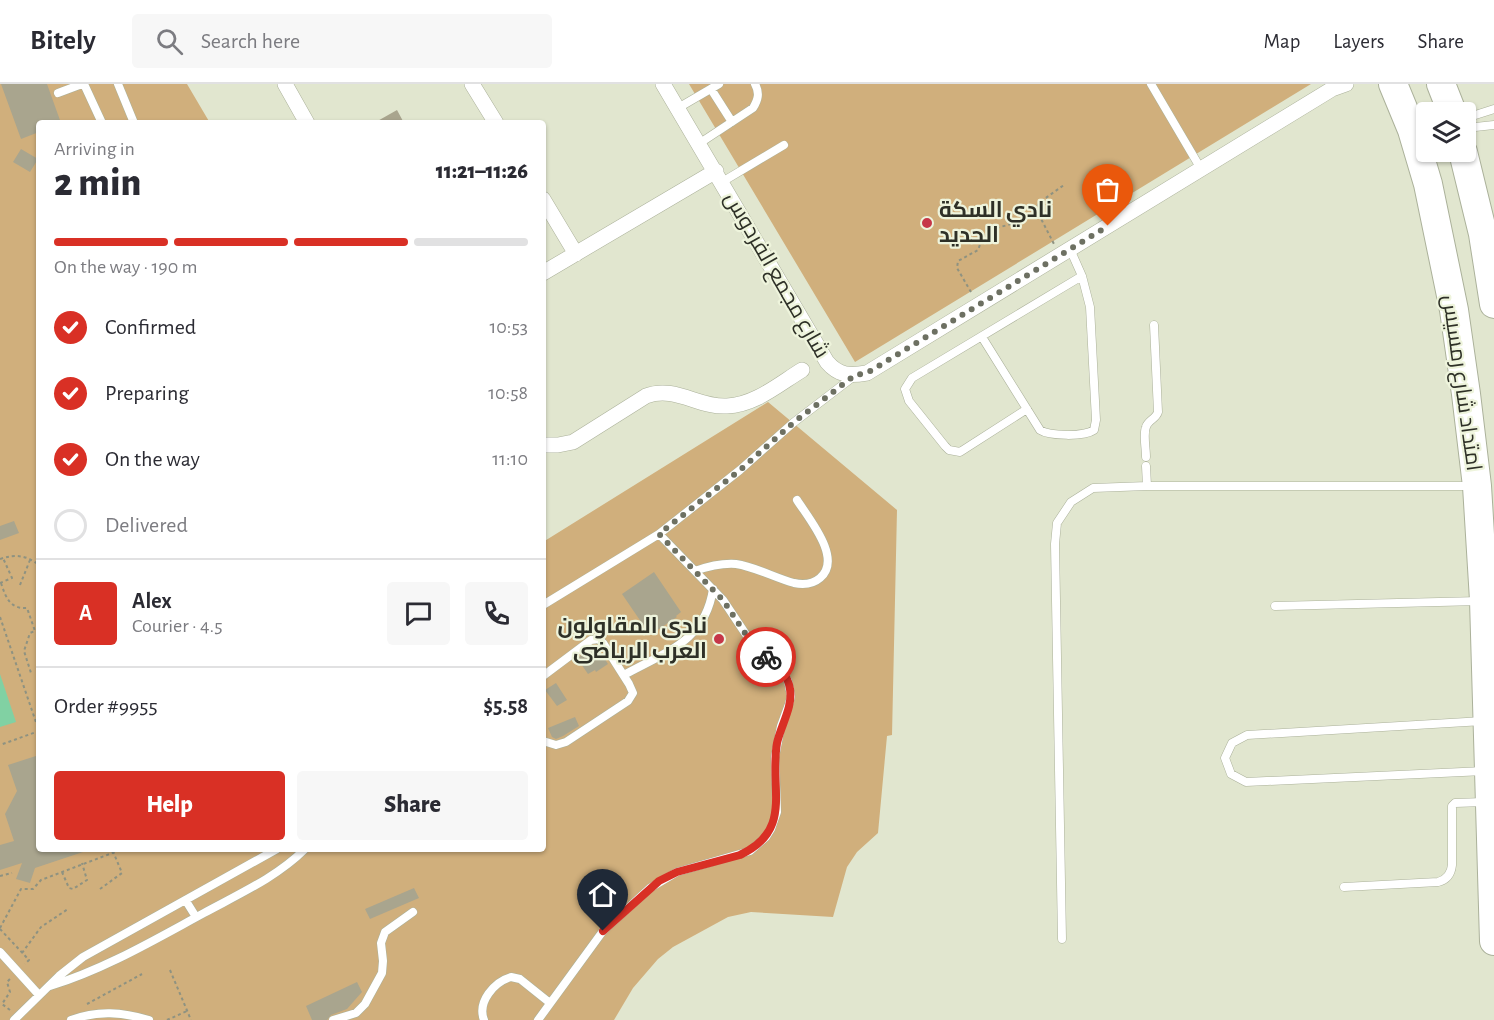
<!DOCTYPE html>
<meta charset="utf-8">
<style>
body{margin:0;font-family:"Alegreya Sans",Cairo,sans-serif;background:#f7f7f7;color:#2b2b33;height:100vh;display:flex;flex-direction:column;font-size:22px;white-space:nowrap}
*{box-sizing:border-box;margin:0}
p{font-size:20px;color:#7c7c81}
.icon{flex:none;width:33px;height:33px;fill:none;stroke:currentColor;stroke-width:2;stroke-linecap:round;stroke-linejoin:round}
.map{position:relative;flex:1;overflow:hidden}
.sheet{position:absolute;left:36px;top:36px;width:510px;height:732px;display:flex;flex-direction:column;background:#fff;border-radius:6px;box-shadow:0 2px 4px #0004}
.sheet>*{flex:none}
.fabs{position:absolute;left:1416px;top:18px;display:grid;gap:12px}
.fabs a{display:grid;place-items:center;width:60px;height:60px;border-radius:6px;background:#fff;box-shadow:0 2px 4px #0004;font-size:30px}
.pin{position:absolute;display:grid;place-items:center;width:51px;height:51px;color:#fff;margin:-62px -26px;border-radius:50% 50% 50% 0;rotate:-45deg;box-shadow:0 0 6px #0007}
.pin .icon{rotate:45deg}
.courier{position:absolute;display:grid;place-items:center;width:60px;height:60px;margin:-30px;border:4px solid #d93025;border-radius:50%;background:#fff;color:#222;box-shadow:0 2px 8px #0007}
.overview em{font-style:normal;font-weight:800}
.overview div{display:flex;flex-direction:column-reverse}
.overview{display:flex;align-items:center;justify-content:space-between;height:102px;padding:0 18px}
h1{font-size:39px;font-weight:800;line-height:45px}
.bar{display:grid;grid-template-columns:repeat(4,1fr);gap:9px 6px;align-content:center;height:72px;padding:0 18px}
.bar i{height:8px;border-radius:4px;background:#e1e1e2}
.bar .selected{background:#d93025}
.bar p{grid-column:span 4}
.line{display:flex;align-items:center;gap:15px;padding:0 18px;border-top:2px solid #e1e1e2}
.line div{flex:1}
.round{display:grid;place-items:center;flex:none;width:63px;height:63px;border-radius:6px;background:#f7f7f7}
ol{padding:0 18px;list-style:none}
li{display:flex;align-items:center;gap:18px;height:66px}
li p{margin-inline-start:auto}
li .icon{padding:6px;border-radius:50%;background:#d93025;color:#fff;stroke-width:4}
li:last-child{color:#7c7c81}
li i{width:33px;height:33px;border:3px solid #e1e1e2;border-radius:50%}
.primary-button{display:flex;gap:12px;margin-top:auto;padding:12px 18px}
.primary-button a{flex:1;height:69px;border-radius:6px;background:#d93025;color:#fff;font-size:24px;font-weight:800;line-height:69px;text-align:center}
.primary-button a+a{background:#f7f7f7;color:#2b2b33}
header{display:flex;align-items:center;gap:36px;box-sizing:border-box;height:84px;padding:0 30px;background:#fff;border-bottom:2px solid #e1e1e2}
header strong{font-size:28px}
nav{display:flex;gap:33px;margin-inline-start:auto;font-size:21px}
.search{width:420px;height:54px;background:#f7f7f7;display:flex;align-items:center;gap:15px;box-sizing:border-box;padding:0 21px;border-radius:6px;color:#7c7c81;font-size:22px}
.map>svg:first-child{display:block}
.green{fill:#d0af7c}
.water{fill:#81d1a3}
.building{fill:#a9a58e}
.lines{fill:none;stroke-linecap:round;stroke-linejoin:round}
.lane-casing{stroke:#abb19a;stroke-width:9}
.street-casing{stroke:#abb19a;stroke-width:16}
.highway-casing{stroke:#abb19a;stroke-width:30}
.path{stroke:#8e9281;stroke-width:2;stroke-dasharray:3 3;stroke-linecap:butt}
.lane{stroke:#fff;stroke-width:8}
.street{stroke:#fff;stroke-width:15}
.highway{stroke:#fff;stroke-width:28}
.done{stroke:#6d7062;stroke-width:6;stroke-dasharray:0 10.8}
.route{stroke:#d93025;stroke-width:8}
.poi-dot{fill:#c63648;stroke:#eef4dc;stroke-width:2}
.labels{text-anchor:middle;dominant-baseline:central;stroke-width:4.5;stroke-linejoin:round;paint-order:stroke}
.poi-label{font-size:22px;font-weight:bold;fill:#2e3027;stroke:#eef4dc;text-anchor:start}
.street-label{font-size:22px;fill:#2e3027;stroke:#eef4dc}
</style>
<header>
<strong>Bitely</strong>
<div class="search"><svg class="icon" aria-label="search" viewBox="0 0 24 24"><circle cx="10" cy="10" r="6"/><path d="M15 15l6 6"/></svg>Search here</div>
<nav><a>Map</a><a>Layers</a><a>Share</a></nav>
</header>
<div class="map">
<svg width="1494" height="936" viewBox="0 0 1494 936">
<rect width="100%" height="100%" fill="#e1e6cf"/>
<path class="green" d="M0,0H187L210,39H39V765H543V458L768,318L897,426L892,651L887,652L878,749L857,768L847,783L833,833L751,828L728,833L673,863L658,875L633,904L614,936H0Z
M689,0H1311L855,278Z"/>
<path class="water" d="M0,590L16,638L0,643Z"/>
<path class="building" d="M1,0H47L61,39H39V48L21,55Z
M397,26L404,39H374Z
M21,65L38,75L30,88L13,78Z
M14,437L19,449L0,456V442Z
M654,488L681,528L676,532L677,533L650,551L622,510Z
M596,561L608,580L596,588L595,586L588,590L577,574Z
M556,599L567,616L557,622L545,606Z
M575,633L579,642L563,652L556,655L552,653L548,644Z
M39,671V765H85L86,767L35,784L30,799L16,795L22,779L0,786V761L14,757L5,730L17,707L8,681Z
M414,804L419,814L370,835L365,825Z
M357,898L362,908L347,925L331,931L327,936H312L306,922Z"/>
<g class="lines">
<defs>
<path id="lane" d="M84,0L102,39
M118,0L134,39
M1151,0L1201,85
M711,5L732,38
M58,9L82,0
M678,24L719,0
M1466,34L1494,25
M1466,44L1494,41
M700,59L753,24C758,16 760,9 755,0
M722,98L784,61
M982,253L1040,346C1049,352 1084,353 1094,346L1096,336L1090,223L1082,192L1070,165
M1027,325L960,368L949,366L945,362L909,317L905,305L912,294L1082,192
M1146,373C1146,364 1143,350 1146,343C1148,336 1156,335 1158,328L1154,241
M1146,382L1147,402
M695,487C709,482 722,479 736,480C756,483 775,494 794,499C804,501 813,500 820,494C843,475 809,435 797,416
M543,521L659,450L740,386L793,339L853,293
M1275,522L1480,517
M624,591C665,568 705,558 713,505
M543,592L591,556L598,555L603,559L629,600L633,609L628,617L566,658L556,661L543,657
M1483,637L1247,651L1232,659L1225,674L1231,690L1246,698L1484,687
M1344,803L1438,798C1446,796 1451,791 1452,781V722L1455,719L1484,718
M186,817L196,833
M1062,855L1055,460L1057,439L1071,418L1093,404L1147,402H1472
M0,868L39,911
M50,902C105,885 154,856 204,829C239,810 277,793 305,765
M14,936L59,892L83,873L277,765
M71,936C98,926 122,928 149,936
M333,936L356,929L365,920L382,889L383,877L381,859L385,848L413,828
M484,936C477,918 494,898 511,893L520,895L550,919
M538,936L603,847L650,804L677,788L750,767L766,753L771,745L777,728L775,673L781,642L789,620L791,612L788,597L780,585L749,555L723,516L659,450"/>
<path id="street" d="M285,0L307,39
M472,0L496,39
M663,0L827,278C839,292 850,292 867,289L1332,5L1346,0
M543,115L576,170
M543,189L716,87
M543,361H558L573,358L646,312C675,301 699,324 727,322C755,321 779,300 802,286"/>
<path id="highway" d="M1393,0L1412,46L1428,100L1454,226L1466,310L1477,402L1484,516L1494,857
M1441,0L1452,28
M1463,68L1483,150L1494,220"/>
</defs>
<use href="#lane" class="lane-casing"/>
<use href="#street" class="street-casing"/>
<use href="#highway" class="highway-casing"/>
<path class="path" d="M1036,125L1054,160
M971,208L957,184L958,177L978,166L985,147L1019,138L1031,131L1040,118L1064,101
M0,475C16,470 26,471 39,481
M0,499L12,494L3,474
M1,499C6,514 10,525 27,524L35,547L30,549L24,567L31,589
M20,501L30,476
M0,533L39,647L0,661
M62,788L69,804L73,805L87,796L82,779
M0,792L12,789
M100,805L122,789L112,765
M0,844L21,805H33L41,796L123,765
M0,845L29,876L25,880
M22,869L41,843L68,825
M170,886L191,936
M87,920L142,890
M10,926L2,920L10,908L7,898L10,895
M167,936L187,927"/>
<use href="#lane" class="lane"/>
<use href="#street" class="street"/>
<use href="#highway" class="highway"/>
</g>
<g class="lines">
<path class="done" d="M766,573L749,555L723,516L659,450L740,386L793,339L855,291L867,289L1108,142"/>
<path class="route" d="M603,847L659,797L677,788L740,771C794,746 769,704 777,659C781,641 793,623 790,605C788,590 777,582 766,573"/>
</g>
<g class="poi-dot">
<circle cx="927" cy="139" r="6"/>
<circle cx="719" cy="555" r="6"/>
</g>
<g class="labels">
<g class="poi-label">
<text x="939" y="126">نادي السكة<tspan x="939" dy="25">الحديد</tspan></text>
<text x="707" y="542" text-anchor="end">نادى المقاولون<tspan x="707" dy="25">العرب الرياضى</tspan></text>
</g>
<g class="street-label">
<text transform="translate(777 191) rotate(60)">شارع مجمع الفردوس</text>
<text transform="translate(1462 299) rotate(82)">امتداد شارع رمسيس</text>
</g>
</g>
</svg>
<div class="fabs">
<a><svg class="icon" aria-label="layers" viewBox="0 0 24 24"><path d="M12 4l9 5-9 5-9-5zM3 14l9 5 9-5"/></svg></a>
</div>
<div class="pin" style="left:1108px;top:142px;background:#ea580c"><svg class="icon" aria-label="bag" viewBox="0 0 24 24"><path d="M5 8h14l-1 12H6zM9 8a3 3 0 0 1 6 0"/></svg></div>
<div class="pin" style="left:603px;top:847px;background:#1f2937"><svg class="icon" aria-label="home" viewBox="0 0 24 24"><path d="M3 11l9-7 9 7M6 9v11h12V9"/></svg></div>
<div class="courier" style="left:766px;top:573px"><svg class="icon" aria-label="bike" viewBox="0 0 24 24"><circle cx="6" cy="16" r="4"/><circle cx="18" cy="16" r="4"/><path d="M6 16l4-8h5l3 8M10 8l3 8H6M13 5h3"/></svg></div>
<section class="sheet">
<div class="overview"><div><h1>2 min</h1><p>Arriving in</p></div><em>11:21–11:26</em></div>
<div class="bar"><i class="selected"></i><i class="selected"></i><i class="selected"></i><i></i><p>On the way · 190 m</p></div>
<ol>
<li><svg class="icon" aria-label="check" viewBox="0 0 24 24"><path d="M5 12l5 5 9-10"/></svg>Confirmed<p>10:53</p></li>
<li><svg class="icon" aria-label="check" viewBox="0 0 24 24"><path d="M5 12l5 5 9-10"/></svg>Preparing<p>10:58</p></li>
<li><svg class="icon" aria-label="check" viewBox="0 0 24 24"><path d="M5 12l5 5 9-10"/></svg>On the way<p>11:10</p></li>
<li><i></i>Delivered</li>
</ol>
<div class="line" style="height:108px"><b class="round" style="background:#d93025;color:#fff">A</b><div><b>Alex</b><p>Courier · 4.5</p></div><a class="round"><svg class="icon" aria-label="chat" viewBox="0 0 24 24"><path d="M4 5h16v11H9l-5 4z"/></svg></a><a class="round"><svg class="icon" aria-label="phone" viewBox="0 0 24 24"><path d="M5 4h4l2 5-3 2q2 4 5 5l2-3 5 2v4C11 20 4 13 5 4z"/></svg></a></div>
<div class="line" style="height:78px"><div>Order #9955</div><b>$5.58</b></div>
<div class="primary-button"><a>Help</a><a>Share</a></div>
</section>
</div>
